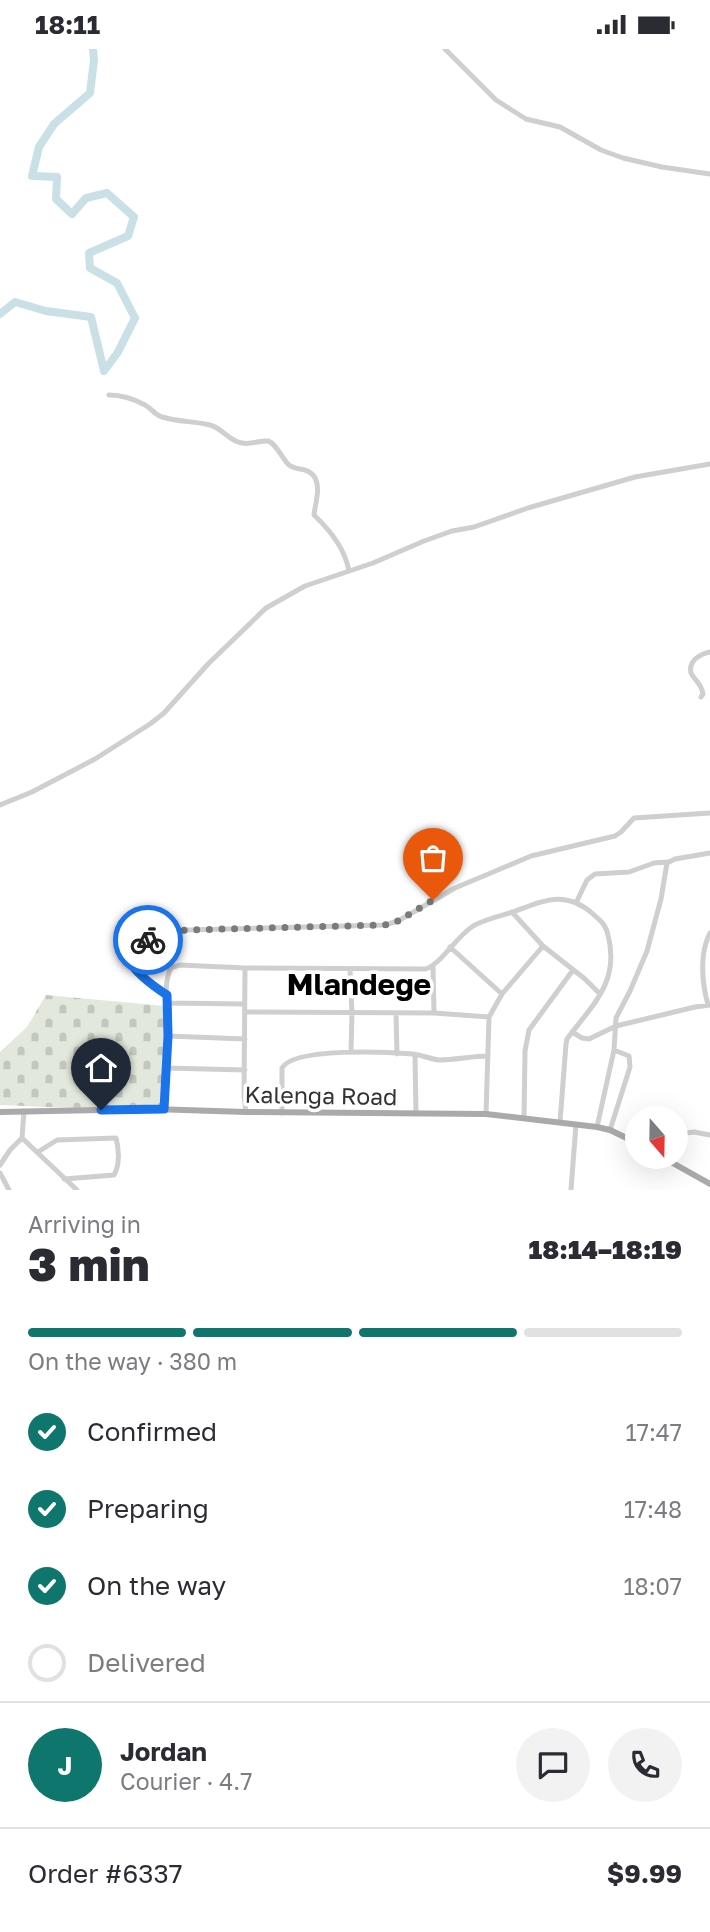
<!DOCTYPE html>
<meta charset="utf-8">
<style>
body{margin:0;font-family:"Golos Text",sans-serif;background:#f2f2f3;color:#2b2b33;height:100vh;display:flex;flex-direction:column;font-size:26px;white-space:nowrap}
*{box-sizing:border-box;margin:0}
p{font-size:23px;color:#7c7c81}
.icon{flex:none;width:38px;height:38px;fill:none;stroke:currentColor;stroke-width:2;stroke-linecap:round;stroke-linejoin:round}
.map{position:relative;height:1141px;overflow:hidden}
.drawer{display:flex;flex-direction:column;background:#fff;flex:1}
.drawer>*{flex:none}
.needle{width:46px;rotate:160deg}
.tools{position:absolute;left:625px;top:1057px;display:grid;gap:14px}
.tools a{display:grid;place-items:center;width:63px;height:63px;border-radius:50%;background:#fff;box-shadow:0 7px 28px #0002;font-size:35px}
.pin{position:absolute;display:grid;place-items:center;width:60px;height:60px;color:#fff;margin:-72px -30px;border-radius:50% 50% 50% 0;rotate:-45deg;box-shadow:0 0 7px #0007}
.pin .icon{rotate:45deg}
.courier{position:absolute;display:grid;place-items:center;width:70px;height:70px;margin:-35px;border:5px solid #1a73e8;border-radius:50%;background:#fff;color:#222;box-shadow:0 2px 9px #0007}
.overview em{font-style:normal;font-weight:800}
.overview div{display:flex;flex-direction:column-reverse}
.overview{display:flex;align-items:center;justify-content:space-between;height:119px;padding:0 28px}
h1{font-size:46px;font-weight:800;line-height:52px}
.bar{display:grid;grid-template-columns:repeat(4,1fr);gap:10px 7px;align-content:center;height:84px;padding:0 28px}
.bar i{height:9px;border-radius:5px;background:#e1e1e2}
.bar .selected{background:#0f766e}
.bar p{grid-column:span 4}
.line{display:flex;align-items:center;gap:18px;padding:0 28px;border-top:2px solid #e1e1e2}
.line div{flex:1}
.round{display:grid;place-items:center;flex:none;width:74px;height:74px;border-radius:37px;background:#f2f2f3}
ol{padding:0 28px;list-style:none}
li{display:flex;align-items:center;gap:21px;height:77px}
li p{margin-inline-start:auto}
li .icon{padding:7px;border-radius:50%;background:#0f766e;color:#fff;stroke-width:4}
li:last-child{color:#7c7c81}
li i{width:38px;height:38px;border:4px solid #e1e1e2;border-radius:50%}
.status{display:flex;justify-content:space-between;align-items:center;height:49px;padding:0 35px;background:#fff;direction:ltr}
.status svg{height:19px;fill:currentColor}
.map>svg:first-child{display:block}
.cemetery{fill:url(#cemetery-stones)}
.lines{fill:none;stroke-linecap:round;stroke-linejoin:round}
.river{stroke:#cae0e7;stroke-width:8}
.minor{stroke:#cfcfcf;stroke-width:5}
.major{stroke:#aaa;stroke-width:6}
.done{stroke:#7a7a7a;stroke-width:7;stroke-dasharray:0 12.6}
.route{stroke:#1a73e8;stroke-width:9}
.labels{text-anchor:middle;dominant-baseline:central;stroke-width:7;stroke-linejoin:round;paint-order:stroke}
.street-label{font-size:23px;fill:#323232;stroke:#fff}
.district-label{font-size:30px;font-weight:bold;fill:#000;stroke:#fff}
</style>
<div class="status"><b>18:11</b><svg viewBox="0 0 49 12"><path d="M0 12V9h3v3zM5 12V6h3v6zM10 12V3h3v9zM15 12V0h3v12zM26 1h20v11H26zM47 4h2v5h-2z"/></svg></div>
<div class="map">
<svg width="710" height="1141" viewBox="0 0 710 1141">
<defs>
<pattern id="cemetery-stones" width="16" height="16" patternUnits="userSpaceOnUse" patternTransform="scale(1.75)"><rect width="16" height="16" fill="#e3e8dc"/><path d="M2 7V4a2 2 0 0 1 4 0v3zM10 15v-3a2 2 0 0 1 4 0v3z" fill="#c3c7bd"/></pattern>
</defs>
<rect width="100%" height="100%" fill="#fff"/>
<path class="cemetery" d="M46,946L165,957L163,1063L0,1056V1003L27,978Z"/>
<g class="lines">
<path class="river" d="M0,265L15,253L46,262L91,268L104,322L118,303L135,269L117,234L90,219L89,204L128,187L134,168L107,144L86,149L72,165L56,150L57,128L32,127L39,98L54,75L90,44L94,11L93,0"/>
<path class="minor" d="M445,0L496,51L526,70L560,78L601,101L623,109L662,118L710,125
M109,346C121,346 134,350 145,356C151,359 155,366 162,368C178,373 194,372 210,376C222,379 229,392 242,394C251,396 261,391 268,392C276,394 283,411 289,416C297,422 306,418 313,426C322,436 315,455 314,466C330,481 345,500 349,522
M701,648L703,645C701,633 694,631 691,624C688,611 701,605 710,603
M0,756L32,743L95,710L150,675L164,664L208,615L266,559L305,537L373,514L424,492L452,482L474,478L528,459L635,428L710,415
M576,854L587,831L595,825L629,823L654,814L668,813
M512,863L543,897L585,930L600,945
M450,898L502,945
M433,917L434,964
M245,919L244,1047L246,1063
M350,920L352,964L351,1003
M167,946C153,937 136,925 128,910C137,888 168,883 188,881L385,876L398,872L455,839L531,807L615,787L621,783L634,769L710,764
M167,954L245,955
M708,956C702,934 699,905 710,884
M245,963L434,964L489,968
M396,964L397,1005
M572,983L582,989L589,990L616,977L695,958L710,956
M168,987L245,990
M415,1006L416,1065
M166,1019L245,1021
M164,1060C166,1037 167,1013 168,989C168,970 162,935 171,919L180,916L245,919L426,920C442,914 456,888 473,877C485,870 500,867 513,863C543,852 565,840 593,865C600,871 606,876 608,886C620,933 593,955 567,990L566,995L560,1073
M282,1064V1019C294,998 388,1003 413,1005C422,1006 430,1010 439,1011C455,1011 472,1007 488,1007
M486,1065L489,968L502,945L543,897
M524,1069L525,1002L529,981L573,921
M597,1078L614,1001L616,969L630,942L647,902L661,850L667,814L675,810L710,804
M610,1081L630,1018L629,1007L614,1001
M22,1089L77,1141
M38,1103L57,1091L116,1089C119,1100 120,1116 114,1126L64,1130
M676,1105L686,1084L694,1083L710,1086
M0,1116L10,1101L22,1089L24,1062
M0,1124L9,1141
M571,1141L576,1075"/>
<path class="major" d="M0,1063L153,1060L246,1063L486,1065L597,1078L610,1081L637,1094
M662,1108L710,1135"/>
</g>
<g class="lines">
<path class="done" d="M148,891L158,886L185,881L385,876L398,872L433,851"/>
<path class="route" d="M101,1061L164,1060L168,987L167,946C153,937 136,925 128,910L130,905L148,891"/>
</g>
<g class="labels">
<g class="street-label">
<text transform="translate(321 1046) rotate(1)">Kalenga Road</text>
</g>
<g class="district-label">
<text x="359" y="935">Mlandege</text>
</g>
</g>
</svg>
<div class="tools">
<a><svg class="needle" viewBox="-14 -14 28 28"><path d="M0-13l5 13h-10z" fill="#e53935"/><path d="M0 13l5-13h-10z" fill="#7c7c81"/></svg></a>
</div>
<div class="pin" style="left:433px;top:851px;background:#ea580c"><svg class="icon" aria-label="bag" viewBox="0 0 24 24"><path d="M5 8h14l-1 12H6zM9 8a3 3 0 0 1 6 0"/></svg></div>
<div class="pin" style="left:101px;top:1061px;background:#1f2937"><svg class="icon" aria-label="home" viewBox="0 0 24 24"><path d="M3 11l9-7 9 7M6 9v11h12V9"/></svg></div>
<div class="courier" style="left:148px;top:891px"><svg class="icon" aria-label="bike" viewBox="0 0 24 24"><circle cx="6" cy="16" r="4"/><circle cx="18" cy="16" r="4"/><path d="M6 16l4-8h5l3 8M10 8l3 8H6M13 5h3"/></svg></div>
</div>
<section class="drawer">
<div class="overview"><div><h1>3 min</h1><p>Arriving in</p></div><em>18:14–18:19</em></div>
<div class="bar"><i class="selected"></i><i class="selected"></i><i class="selected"></i><i></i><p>On the way · 380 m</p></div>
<ol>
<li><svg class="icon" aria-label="check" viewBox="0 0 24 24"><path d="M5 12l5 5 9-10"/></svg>Confirmed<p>17:47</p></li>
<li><svg class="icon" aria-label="check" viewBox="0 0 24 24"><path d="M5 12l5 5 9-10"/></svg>Preparing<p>17:48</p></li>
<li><svg class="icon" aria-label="check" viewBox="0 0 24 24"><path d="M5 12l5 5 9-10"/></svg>On the way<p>18:07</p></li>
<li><i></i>Delivered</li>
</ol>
<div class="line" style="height:126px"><b class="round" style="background:#0f766e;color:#fff">J</b><div><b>Jordan</b><p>Courier · 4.7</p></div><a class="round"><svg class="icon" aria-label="chat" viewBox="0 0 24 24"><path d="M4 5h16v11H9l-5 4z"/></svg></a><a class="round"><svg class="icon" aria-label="phone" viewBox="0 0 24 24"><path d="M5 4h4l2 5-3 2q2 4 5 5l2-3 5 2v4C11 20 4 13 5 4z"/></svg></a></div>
<div class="line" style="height:91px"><div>Order #6337</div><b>$9.99</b></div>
</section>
